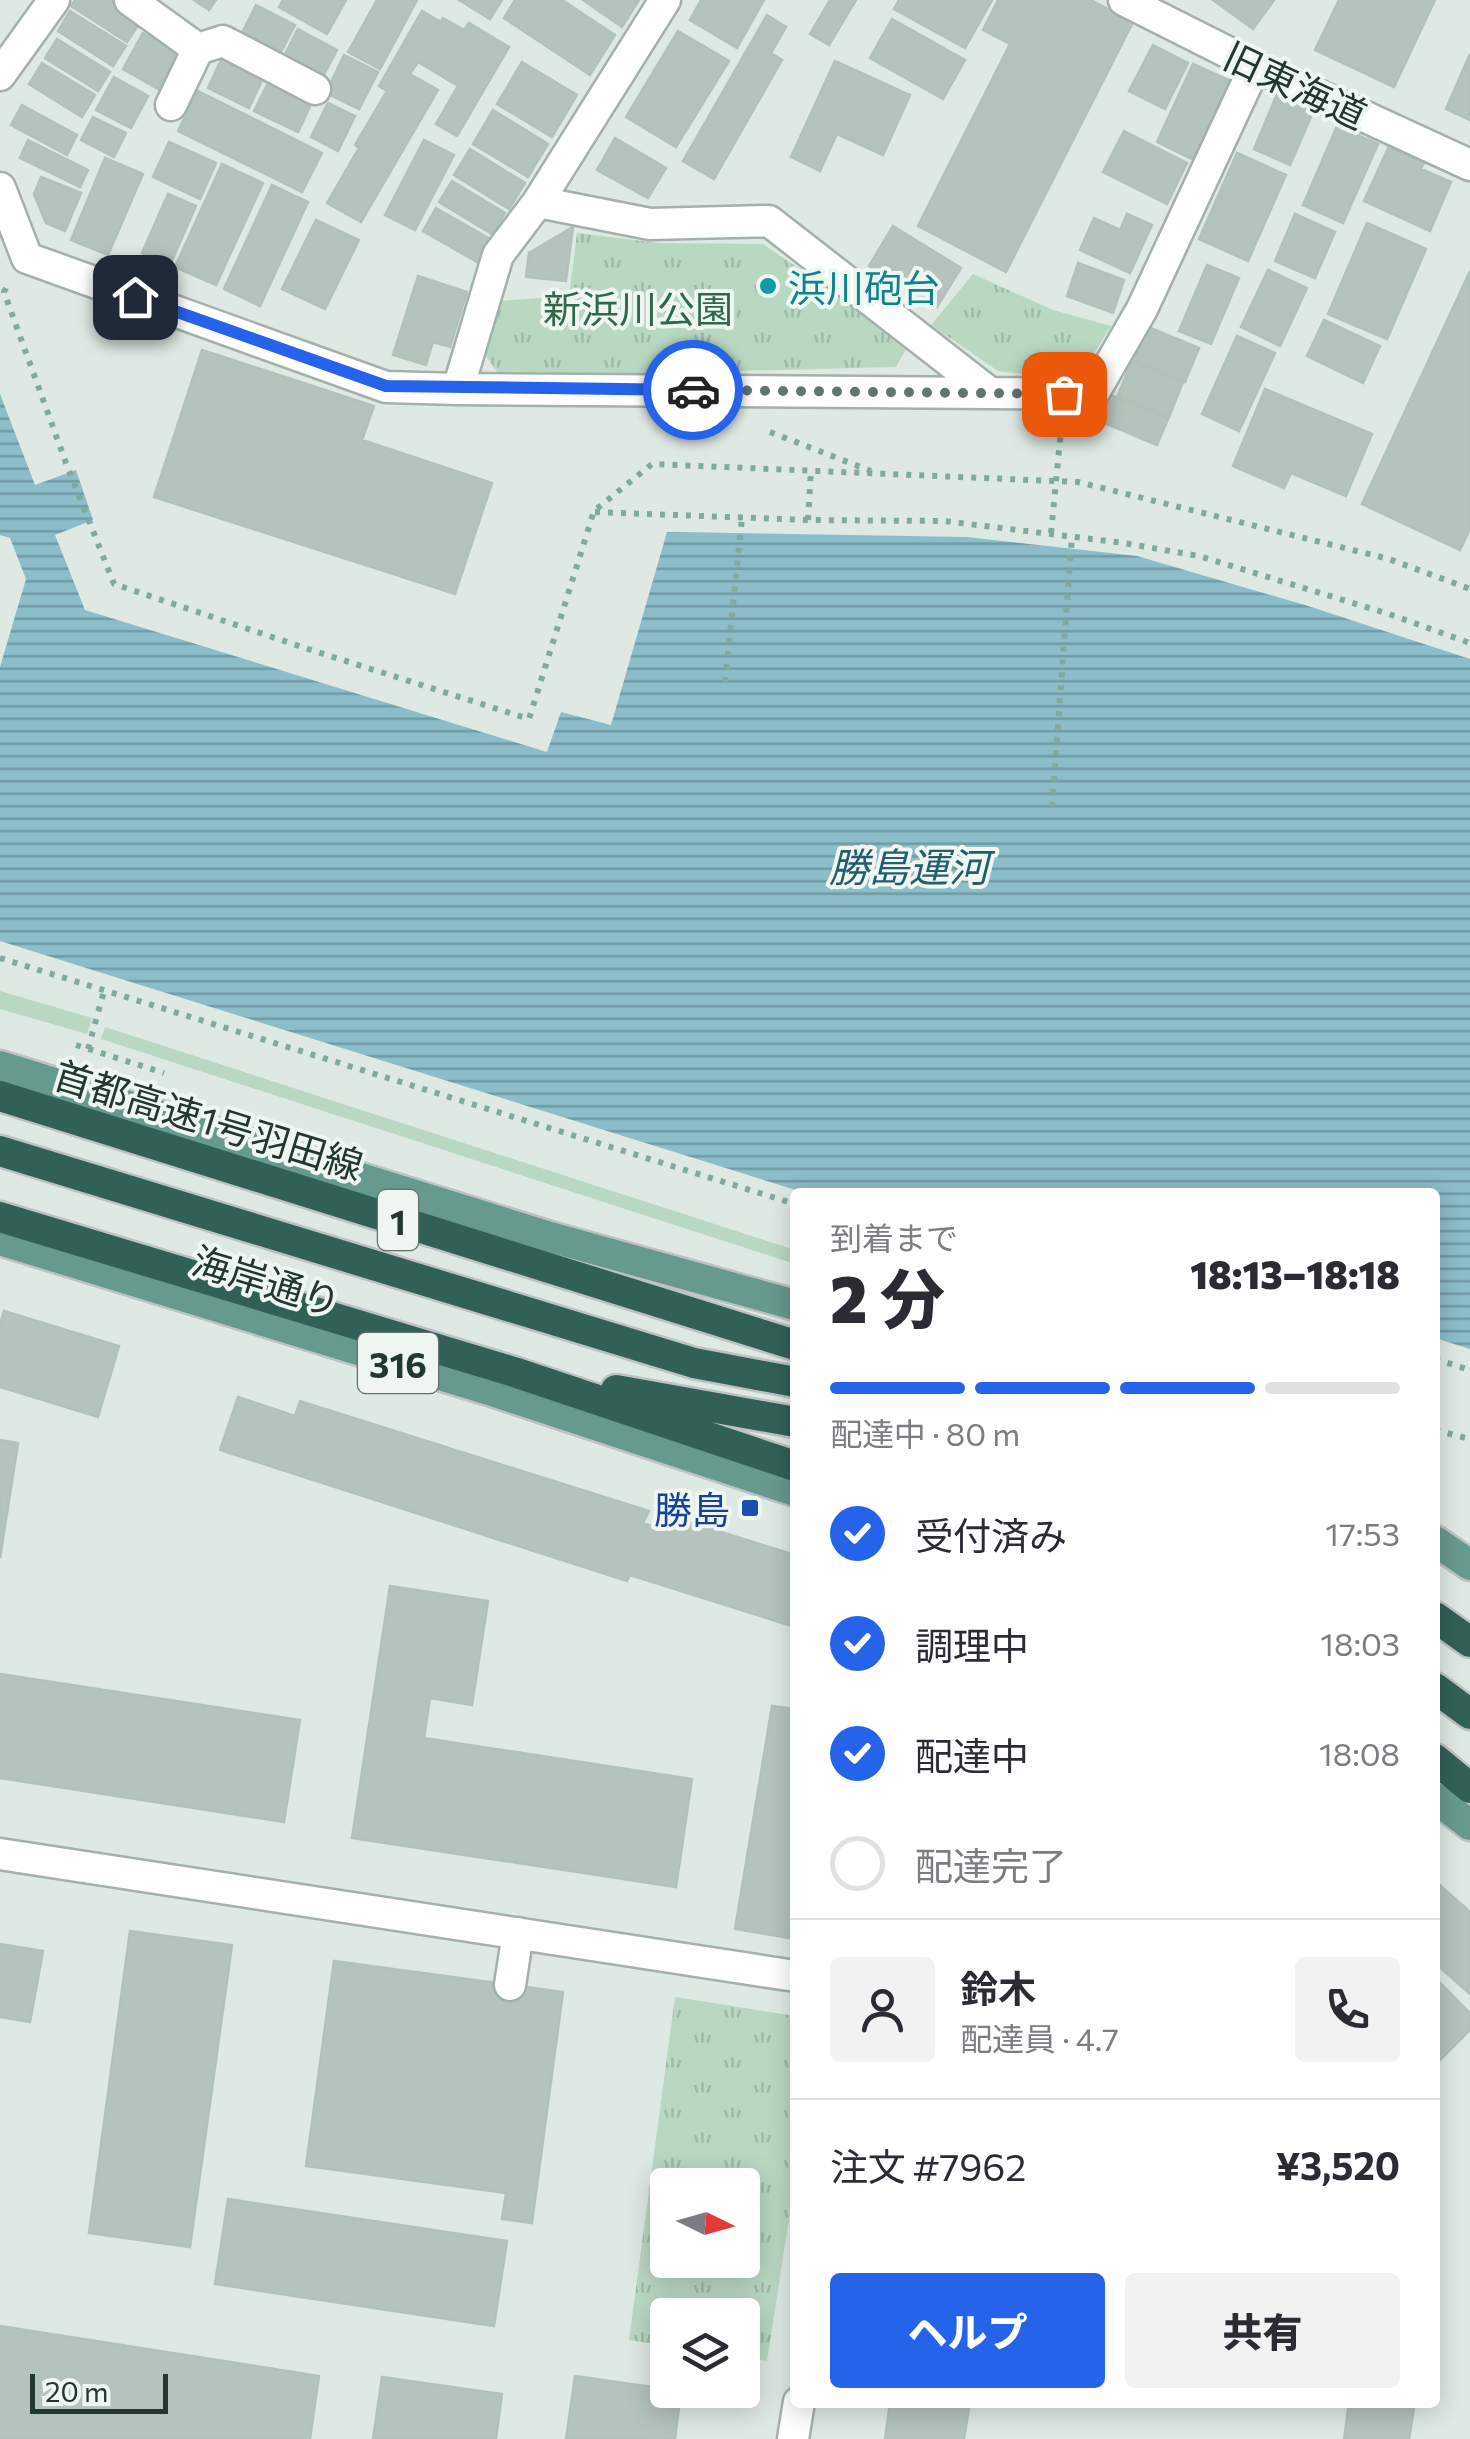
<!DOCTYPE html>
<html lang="ja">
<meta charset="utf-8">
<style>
body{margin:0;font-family:Commissioner,"Noto Sans JP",sans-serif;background:#f2f2f3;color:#2b2b33;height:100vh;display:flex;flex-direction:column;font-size:38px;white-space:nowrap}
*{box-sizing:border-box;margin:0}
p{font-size:32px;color:#7c7c81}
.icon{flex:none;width:55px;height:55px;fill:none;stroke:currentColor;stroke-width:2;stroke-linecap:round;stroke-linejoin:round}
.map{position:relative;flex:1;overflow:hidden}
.details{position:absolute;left:790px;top:1188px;width:650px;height:1220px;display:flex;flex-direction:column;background:#fff;border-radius:10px;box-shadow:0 5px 25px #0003}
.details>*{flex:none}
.needle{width:65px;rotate:95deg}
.fabs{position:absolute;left:650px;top:2168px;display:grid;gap:20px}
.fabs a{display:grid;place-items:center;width:110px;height:110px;border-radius:10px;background:#fff;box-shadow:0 5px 25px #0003;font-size:50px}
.scale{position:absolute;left:30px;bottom:25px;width:138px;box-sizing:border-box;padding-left:10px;border:5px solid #223732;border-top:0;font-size:28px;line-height:35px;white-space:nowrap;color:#223732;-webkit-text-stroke:8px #eff6f2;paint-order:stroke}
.pin{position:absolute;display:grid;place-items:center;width:85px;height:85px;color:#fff;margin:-42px;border-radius:20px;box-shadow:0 5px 15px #0006}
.courier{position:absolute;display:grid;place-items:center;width:100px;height:100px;margin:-50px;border:8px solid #2563eb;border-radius:50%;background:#fff;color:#222;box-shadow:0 2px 12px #0007}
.headline em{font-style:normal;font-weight:800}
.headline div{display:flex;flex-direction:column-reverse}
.headline{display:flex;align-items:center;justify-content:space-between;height:170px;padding:0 40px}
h1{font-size:65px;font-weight:800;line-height:75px}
.bar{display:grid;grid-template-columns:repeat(4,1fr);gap:15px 10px;align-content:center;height:120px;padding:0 40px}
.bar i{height:12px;border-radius:8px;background:#e1e1e2}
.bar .current{background:#2563eb}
.bar p{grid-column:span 4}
.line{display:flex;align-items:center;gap:25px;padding:0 40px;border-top:2px solid #e1e1e2}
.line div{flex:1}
.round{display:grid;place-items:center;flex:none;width:105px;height:105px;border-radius:10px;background:#f2f2f3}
ol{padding:0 40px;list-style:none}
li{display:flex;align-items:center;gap:30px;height:110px}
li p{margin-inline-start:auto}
li .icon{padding:10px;border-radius:50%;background:#2563eb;color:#fff;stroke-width:4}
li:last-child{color:#7c7c81}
li i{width:55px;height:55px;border:5px solid #e1e1e2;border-radius:50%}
.action{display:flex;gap:20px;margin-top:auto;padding:20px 40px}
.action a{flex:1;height:115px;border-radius:10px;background:#2563eb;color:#fff;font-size:40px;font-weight:800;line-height:115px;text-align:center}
.action a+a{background:#f2f2f3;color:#2b2b33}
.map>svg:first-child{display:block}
.green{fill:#b9d8c2}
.park{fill:url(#park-tufts);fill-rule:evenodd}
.water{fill:url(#water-rules)}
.building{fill:#b5c3bd;stroke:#b2c1bb;stroke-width:2.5}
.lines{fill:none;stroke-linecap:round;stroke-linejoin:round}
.minor-casing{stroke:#a3b0ab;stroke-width:35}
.major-casing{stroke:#bdc3c2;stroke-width:35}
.highway-casing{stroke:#bdc3c2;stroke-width:35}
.path{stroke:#82a99e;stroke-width:6;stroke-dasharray:5 8;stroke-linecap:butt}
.minor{stroke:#fff;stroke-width:30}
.major{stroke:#679a8e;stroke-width:30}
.highway{stroke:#316057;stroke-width:30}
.done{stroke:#647570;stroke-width:10;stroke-dasharray:0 18}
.route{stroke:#2563eb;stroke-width:12}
.culture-dot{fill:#0f9aa8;stroke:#eff6f2;stroke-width:4}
.transit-dot{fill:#1a4fb4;stroke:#eff6f2;stroke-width:4}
.labels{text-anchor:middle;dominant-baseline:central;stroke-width:8;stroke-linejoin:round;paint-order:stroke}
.shield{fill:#eff6f2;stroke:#60706c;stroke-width:2.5}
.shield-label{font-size:35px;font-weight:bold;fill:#223732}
.street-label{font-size:38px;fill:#223732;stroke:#eff6f2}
.culture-label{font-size:38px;fill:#0d838f;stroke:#eff6f2;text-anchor:start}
.park-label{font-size:38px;fill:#306947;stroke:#eff6f2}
.transit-label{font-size:38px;fill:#164399;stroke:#eff6f2;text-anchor:end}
.water-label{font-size:40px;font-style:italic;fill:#225e6c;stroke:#eff6f2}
</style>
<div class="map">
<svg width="1470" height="2439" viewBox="0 0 1470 2439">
<defs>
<pattern id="park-tufts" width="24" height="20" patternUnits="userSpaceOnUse" patternTransform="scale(2.5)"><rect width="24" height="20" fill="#b9d8c2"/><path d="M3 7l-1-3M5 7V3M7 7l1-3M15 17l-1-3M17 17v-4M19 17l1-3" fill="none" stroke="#9fbaa7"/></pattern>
<pattern id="water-rules" width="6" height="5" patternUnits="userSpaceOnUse" patternTransform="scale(2.5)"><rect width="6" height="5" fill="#8bbec9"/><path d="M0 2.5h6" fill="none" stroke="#719ba4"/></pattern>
</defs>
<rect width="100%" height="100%" fill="#dfe9e4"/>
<path class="green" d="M0,991L92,1018L87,1034L0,1009Z
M105,1027L795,1250V1264L101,1039Z"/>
<path class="park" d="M577,233L659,243L763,244L909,344L896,367L501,377L483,352L499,301L569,296Z
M973,274L1053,310L1111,326L1077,381L998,371L931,325Z
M675,1997L795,2016V2180L767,2361L743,2357L742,2315H668L667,2346L629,2340ZM742,2185V2260H668V2185Z"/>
<path class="water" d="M0,394L35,485L76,470L93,520L55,535L85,610L547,752L561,712L611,725L667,532L967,537L1137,556L1305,605L1470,659V1349L1435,1338V1192H802L0,941V667L26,579L10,538L0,535Z"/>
<path class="building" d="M75,0H110L141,21L127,42L71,6Z
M194,0H216L209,10Z
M283,0H346L327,34L279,7Z
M377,0H417L380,69L348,52Z
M459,0H502L490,19Z
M515,0H562L615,35L590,75L504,18Z
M583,0H639L622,27Z
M701,0H764L737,48L690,20Z
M830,0H856L829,45L810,34Z
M899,0H992L965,48L894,9Z
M998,0H1091L1133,22L1006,272L918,226L1010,44L983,30Z
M1213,0H1274L1253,29Z
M1339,0H1435L1394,87L1315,50Z
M256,5L295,25L279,56L241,35Z
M70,11L126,46L113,66L58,31Z
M422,11L441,22L443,18L464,30L469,23L509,47L457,136L436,124L458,86L418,62L410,74L438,90L361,222L327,203L359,148L355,145L387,91L379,86Z
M767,15L786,27L771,53L782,60L714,179L683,161Z
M892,19L965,60L943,99L870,58Z
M298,29L337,50L321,80L282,60Z
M678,31L729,61L676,147L626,117Z
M143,33L178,52L158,89L123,69Z
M57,39L110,72L98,91L45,58Z
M1153,45L1188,63L1165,109L1129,91Z
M1470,54V120L1446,109Z
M344,55L378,72L359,109L326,93Z
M222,58L263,78L249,108L208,88Z
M835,61L910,95L883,155L837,134L820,171L791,157Z
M522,62L577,95L552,137L497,104Z
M42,63L95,95L82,117L29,84Z
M1193,64L1231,81L1194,160L1157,142Z
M114,77L148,96L131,128L96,110Z
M268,83L311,104L298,132L254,111Z
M198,91L322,153L302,192L178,131Z
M1277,94L1314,110L1290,165L1254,149Z
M328,103L355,116L338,151L311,137Z
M22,105L77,135L67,155L11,125Z
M493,110L548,144L528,177L473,144Z
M93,117L126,133L114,157L81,140Z
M1337,126L1378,144L1343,223L1303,205Z
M1124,131L1187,163L1167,204L1103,172Z
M615,138L666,168L648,198L597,170Z
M28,140L88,170L80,187L20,158Z
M424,140L454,155L415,230L385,215Z
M169,142L216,163L200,199L153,177Z
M1390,144L1425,160L1421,169L1451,182L1430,231L1364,201Z
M470,149L525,183L509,209L454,175Z
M1237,153L1286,175L1248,261L1199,239Z
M105,158L143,174L108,255L71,240Z
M222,164L263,183L216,285L175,267Z
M41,177L81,193L65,231L46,223L34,194Z
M452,181L505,213L492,234L439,202Z
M272,185L308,202L260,306L224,289Z
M168,194L196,206L170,265L142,253Z
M436,208L490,239L477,262L423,231Z
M1127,214L1152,225L1130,273L1080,250L1094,218L1120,230Z
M1295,214L1335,232L1315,278L1275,261Z
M316,220L359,240L325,309L282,289Z
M1367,223L1426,249L1387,339L1328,314Z
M893,226L961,268L937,307L869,266Z
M573,227L566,281L526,277L529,253Z
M1078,263L1124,280L1113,313L1067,296Z
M1207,265L1239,278L1211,344L1179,331Z
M1268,270L1307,288L1280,346L1241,327Z
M1470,271V529L1460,550L1362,504Z
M418,276L467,292L450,347L433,342L426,365L393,355Z
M1324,320L1380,346L1363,383L1307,356Z
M1148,327L1199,348L1185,382L1134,360Z
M1237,336L1275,353L1239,431L1202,414Z
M202,350L374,406L362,440L492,483L455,594L154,497Z
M1132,361L1183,382L1169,417L1118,395Z
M1265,389L1372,434L1346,496L1291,473L1284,488L1233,466Z
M1111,395L1168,419L1157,445L1100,421Z
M4,1311L119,1346L98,1417L0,1387V1324Z
M238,1397L295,1416L300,1401L649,1511L643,1523L669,1532L673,1517L795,1555V1627L630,1575L627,1581L220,1450Z
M0,1440L18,1443L0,1558Z
M390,1586L488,1601L472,1705L430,1698L424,1738L692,1779L676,1887L352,1838Z
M0,1674L300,1720L284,1822L0,1778Z
M772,1706L795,1709V1939L735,1929Z
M1435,1881L1470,1912V1994L1435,1963Z
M130,1931L232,1945L190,2247L89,2233Z
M0,1944L43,1951L30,2022L0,2017Z
M334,1961L563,1992L532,2223L502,2219L506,2193L306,2166Z
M1435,1978L1470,2013V2030L1435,2065Z
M228,2199L507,2241L494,2326L215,2284Z
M0,2326L319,2376L310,2439H0Z
M575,2376L681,2391L675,2439H566Z
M382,2377L502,2394L496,2439H373Z
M890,2402H970L964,2439H885Z
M1349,2402H1415L1409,2439H1344Z"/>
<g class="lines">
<defs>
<path id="minor" d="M130,0L198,49L171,105
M1124,0L1255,66L1470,165
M198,49L223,41L315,89
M0,75L54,0
M0,188L27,258L386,387L458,389L498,255L538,202L665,0
M538,202L650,224L769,221L990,393L1093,394L1142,309L1255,66
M458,389L990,393
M0,1854L795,1976
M510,1985L518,1933
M793,2439L799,2402"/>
<path id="major" d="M0,1066L550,1237L795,1305
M0,1240L492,1391L795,1491
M1435,1541L1470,1565
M1435,1798L1470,1825"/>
<path id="highway" d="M0,1096L795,1345
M0,1151L694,1363L795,1382
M0,1217L514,1372L795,1466
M616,1390L795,1422
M1435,1617L1470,1642
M1435,1688L1470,1714
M1435,1759L1470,1788"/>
</defs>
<use href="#minor" class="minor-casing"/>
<use href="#major" class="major-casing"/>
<use href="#highway" class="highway-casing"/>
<path class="path" d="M6,288L4,292L66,463L114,584L311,650L529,719L594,511L652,464L1078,482L1389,559L1470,589
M770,432L871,471
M595,512L808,520L944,521L1124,543L1199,556L1389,614L1470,643
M808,520L811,470
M1051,533L1061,430
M725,682L742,518
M1052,807L1072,536
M0,958L795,1204
M76,1045L164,1073
M88,1049L104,991
M1435,1359L1470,1370
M1435,1430L1470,1439"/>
<use href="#minor" class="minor"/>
<use href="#major" class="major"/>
<use href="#highway" class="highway"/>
</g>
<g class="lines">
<path class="done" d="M693,390L1064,394"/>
<path class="route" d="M135,297L386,386L693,390"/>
</g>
<circle class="culture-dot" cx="768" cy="286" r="10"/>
<rect class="transit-dot" x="740" y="1498" width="20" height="20" rx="5"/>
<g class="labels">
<g class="shield">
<rect x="378" y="1190" width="40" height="60" rx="8"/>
<rect x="358" y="1333" width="80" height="60" rx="8"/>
</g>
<g class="shield-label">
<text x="398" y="1220">1</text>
<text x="398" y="1363">316</text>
</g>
<g class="street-label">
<text transform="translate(1296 84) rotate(25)">旧東海道</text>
<text transform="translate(209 1119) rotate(17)">首都高速1号羽田線</text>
<text transform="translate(267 1280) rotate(17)">海岸通り</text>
</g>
<g class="culture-label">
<text x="788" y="286">浜川砲台</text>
</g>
<g class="park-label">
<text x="638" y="307">新浜川公園</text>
</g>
<g class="transit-label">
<text x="730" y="1508">勝島</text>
</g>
<g class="water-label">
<text x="909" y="865">勝島運河</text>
</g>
</g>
</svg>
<div class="fabs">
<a><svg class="needle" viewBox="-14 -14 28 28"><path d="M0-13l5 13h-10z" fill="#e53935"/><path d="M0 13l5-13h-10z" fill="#7c7c81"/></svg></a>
<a><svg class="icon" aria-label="layers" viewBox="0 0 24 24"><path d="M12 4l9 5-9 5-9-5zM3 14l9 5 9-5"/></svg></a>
</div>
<div class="scale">20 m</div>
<div class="pin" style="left:1064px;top:394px;background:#ea580c"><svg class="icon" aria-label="bag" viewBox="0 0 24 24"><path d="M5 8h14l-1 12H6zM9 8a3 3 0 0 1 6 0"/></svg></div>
<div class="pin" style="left:135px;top:297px;background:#1f2937"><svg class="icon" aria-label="home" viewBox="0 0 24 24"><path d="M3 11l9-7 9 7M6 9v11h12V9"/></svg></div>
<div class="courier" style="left:693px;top:390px"><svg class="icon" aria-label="car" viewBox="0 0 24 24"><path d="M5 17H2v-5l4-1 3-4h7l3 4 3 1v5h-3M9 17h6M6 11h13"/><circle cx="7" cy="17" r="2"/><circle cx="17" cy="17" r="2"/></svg></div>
<section class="details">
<div class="headline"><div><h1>2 分</h1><p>到着まで</p></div><em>18:13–18:18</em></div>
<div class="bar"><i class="current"></i><i class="current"></i><i class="current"></i><i></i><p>配達中 · 80 m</p></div>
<ol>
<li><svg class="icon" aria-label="check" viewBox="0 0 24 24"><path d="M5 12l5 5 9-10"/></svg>受付済み<p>17:53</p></li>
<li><svg class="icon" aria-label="check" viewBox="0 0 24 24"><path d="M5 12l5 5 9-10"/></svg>調理中<p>18:03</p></li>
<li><svg class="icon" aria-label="check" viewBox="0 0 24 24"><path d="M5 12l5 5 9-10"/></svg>配達中<p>18:08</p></li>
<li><i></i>配達完了</li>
</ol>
<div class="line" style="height:180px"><a class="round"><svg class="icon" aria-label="person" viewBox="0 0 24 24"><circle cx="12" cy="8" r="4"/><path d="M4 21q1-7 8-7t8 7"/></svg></a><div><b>鈴木</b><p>配達員 · 4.7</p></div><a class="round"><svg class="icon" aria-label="phone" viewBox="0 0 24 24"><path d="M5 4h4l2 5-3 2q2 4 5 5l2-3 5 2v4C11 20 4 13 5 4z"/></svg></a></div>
<div class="line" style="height:130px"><div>注文 #7962</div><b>¥3,520</b></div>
<div class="action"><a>ヘルプ</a><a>共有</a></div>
</section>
</div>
